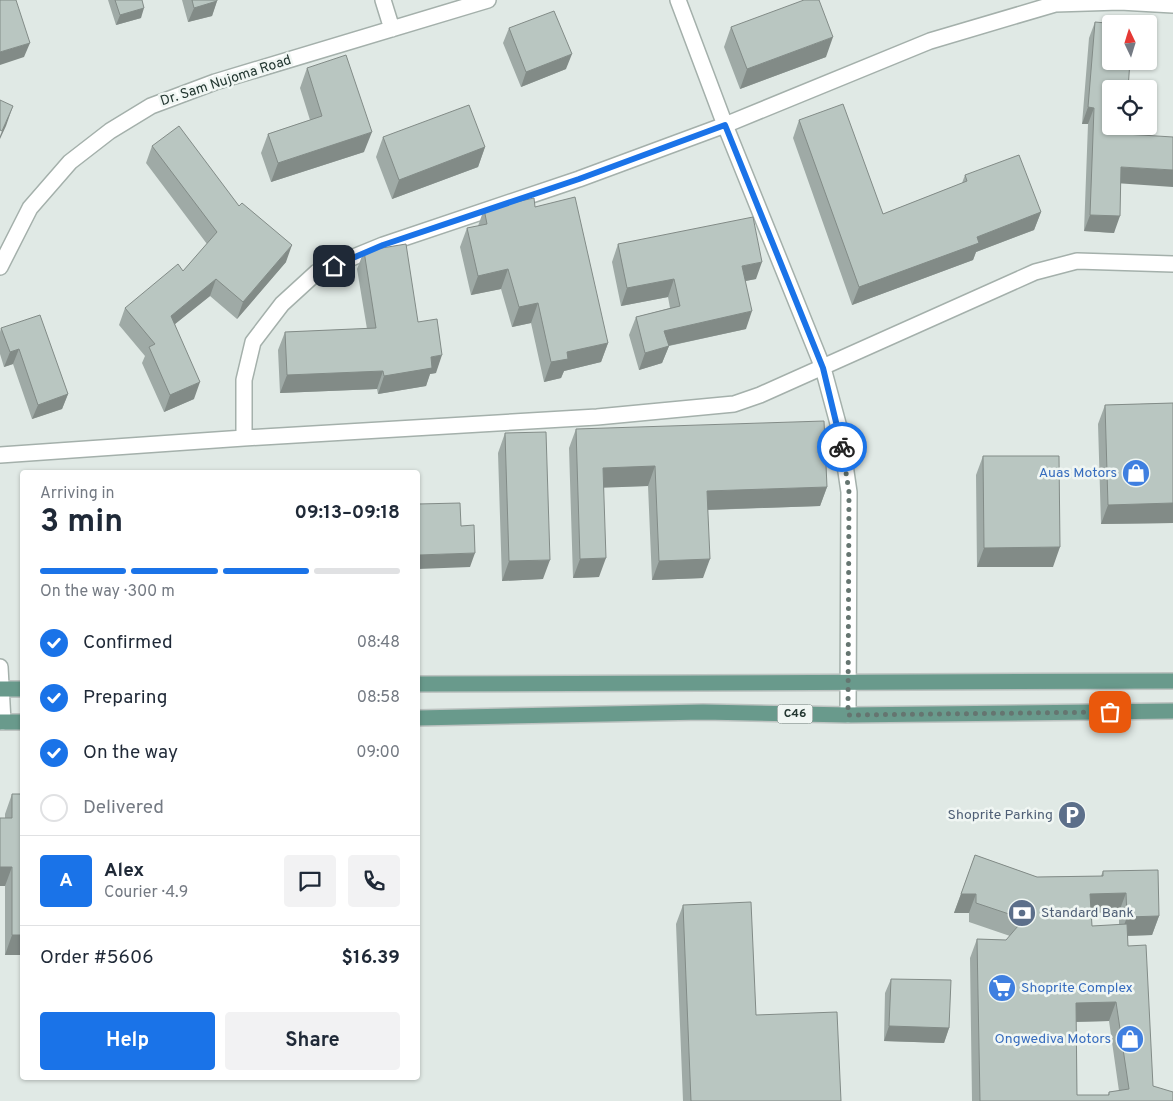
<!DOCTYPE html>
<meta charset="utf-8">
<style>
body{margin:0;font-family:Overpass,sans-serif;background:#f2f2f3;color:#1f2937;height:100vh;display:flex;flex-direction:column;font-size:19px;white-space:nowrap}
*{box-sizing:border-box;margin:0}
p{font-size:16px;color:#747a83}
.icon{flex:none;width:28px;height:28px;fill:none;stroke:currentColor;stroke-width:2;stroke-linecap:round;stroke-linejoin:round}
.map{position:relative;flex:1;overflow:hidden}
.details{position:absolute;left:20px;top:470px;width:400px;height:610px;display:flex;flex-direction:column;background:#fff;border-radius:5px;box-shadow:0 1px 4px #0004}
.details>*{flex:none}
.needle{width:32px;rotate:356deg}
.fabs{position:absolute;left:1102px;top:15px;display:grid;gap:10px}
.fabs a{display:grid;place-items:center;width:55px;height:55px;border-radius:5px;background:#fff;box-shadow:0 1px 4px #0004;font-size:25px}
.pin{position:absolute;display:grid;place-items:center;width:42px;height:42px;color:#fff;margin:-21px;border-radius:10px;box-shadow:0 2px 8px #0006}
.courier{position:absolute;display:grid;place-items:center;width:50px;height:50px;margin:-25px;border:4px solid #1a73e8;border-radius:50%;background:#fff;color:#222;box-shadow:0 1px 6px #0007}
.headline em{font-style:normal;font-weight:700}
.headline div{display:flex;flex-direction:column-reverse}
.headline{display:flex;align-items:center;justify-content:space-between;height:85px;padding:0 20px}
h1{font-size:32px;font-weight:700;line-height:38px}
.bar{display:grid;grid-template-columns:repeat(4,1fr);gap:8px 5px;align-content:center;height:60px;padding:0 20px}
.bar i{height:6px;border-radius:4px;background:#e0e1e3}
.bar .on{background:#1a73e8}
.bar p{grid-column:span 4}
.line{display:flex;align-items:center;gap:12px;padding:0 20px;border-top:1px solid #e0e1e3}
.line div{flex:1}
.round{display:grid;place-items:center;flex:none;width:52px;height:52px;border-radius:5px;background:#f2f2f3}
ol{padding:0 20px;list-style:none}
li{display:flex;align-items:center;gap:15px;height:55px}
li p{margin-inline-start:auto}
li .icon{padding:5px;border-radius:50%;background:#1a73e8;color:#fff;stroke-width:4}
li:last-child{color:#747a83}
li i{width:28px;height:28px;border:2px solid #e0e1e3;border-radius:50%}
.button{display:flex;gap:10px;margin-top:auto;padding:10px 20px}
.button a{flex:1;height:58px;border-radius:5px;background:#1a73e8;color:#fff;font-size:20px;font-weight:700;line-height:58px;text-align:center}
.button a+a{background:#f2f2f3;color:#1f2937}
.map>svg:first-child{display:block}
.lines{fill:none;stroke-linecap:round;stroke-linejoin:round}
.minor-casing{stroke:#a4b0ab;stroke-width:18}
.primary-casing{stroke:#bdc3c1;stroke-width:18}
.minor{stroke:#fff;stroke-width:15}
.primary{stroke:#699a8c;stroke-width:15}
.wall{fill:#9faaa6;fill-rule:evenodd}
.shaded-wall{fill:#828b87}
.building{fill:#b9c6c1;stroke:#828b87;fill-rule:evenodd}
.done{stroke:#657570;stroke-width:5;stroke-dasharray:0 9}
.route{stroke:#1a73e8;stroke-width:6}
.labels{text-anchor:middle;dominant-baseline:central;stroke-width:5;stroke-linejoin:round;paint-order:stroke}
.shield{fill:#f0f6f3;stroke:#60706b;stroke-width:1}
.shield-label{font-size:12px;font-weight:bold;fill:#233731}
.street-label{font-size:14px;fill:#233731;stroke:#f0f6f3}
.shop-label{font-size:14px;fill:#366cbe;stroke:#f0f6f3;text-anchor:end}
.service-label{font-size:14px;fill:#4e5e75;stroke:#f0f6f3;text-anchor:end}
</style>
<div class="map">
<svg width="1173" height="1101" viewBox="0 0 1173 1101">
<rect width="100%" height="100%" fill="#e0e9e5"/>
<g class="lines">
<defs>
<path id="minor" d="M383,0L392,29
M678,0L725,125L823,368L840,431L849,492L848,715
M0,267L30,208L70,162L110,131L151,106L215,82L488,0
M244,438L597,417L734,404L760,395L1035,272L1077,261L1173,264
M0,455L244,438V380L253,342L282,304L317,272L383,245L579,179L725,125L930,41L1055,4L1120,2L1173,5
M0,667L3,722"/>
<path id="primary" d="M418,684L1173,681
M0,689H22
M418,718L703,712L848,715L1173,711
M0,722H22"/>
</defs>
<use href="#minor" class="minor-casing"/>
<use href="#primary" class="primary-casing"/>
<use href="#minor" class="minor"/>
<use href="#primary" class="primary"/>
</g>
<path class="wall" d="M108,0H142L141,18L116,25Z
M182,0H217V1L212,16L188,22Z
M1095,22L1121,183L1114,233L1084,231L1088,124H1082L1089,38Z
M731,27L826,57L740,89L724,47Z
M509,28L566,69L521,87L503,43Z
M307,68L364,152L271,182L261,153L268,134L310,120L300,88Z
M799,120L883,214L962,183L965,175L1041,212L1034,230L976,252L973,260L852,305L793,138Z
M383,137L485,147L478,167L392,199L376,157Z
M152,146L239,206L286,262L237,319L210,296L175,324L194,399L164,412L142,363L145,356L119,325L125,308L183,271L207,244L146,163Z
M535,207L608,343L601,362L564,371L561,378L544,382L531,323L512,327L501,289L471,295L460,247L467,228L478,226L484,209Z
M618,244L756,279L745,281L746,329L669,346L662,363L639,370L629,335L636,317L670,308L668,297L621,306L612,262Z
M364,251L418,322L436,373L430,374L426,386L378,394L377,389L280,393L278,350L285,332L367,329L357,269Z
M1,328L68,394L62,409L32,419L13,364L4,367L0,354V332Z
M1173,403V523L1101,524L1098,424L1105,405Z
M576,429L827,487L820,506L708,510L703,578L652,580L648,486L604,487L599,577L573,578L569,448Z
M505,433L543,579L502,581L498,453Z
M983,456L1053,567H977L976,475Z
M12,794H22V955H5V886H0V818H5V814Z
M975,855L1037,877L1101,876L1103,871L1159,916L1152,935L1127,936L1128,946L1153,1086L1173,1101H972L970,958L977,939L1006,940L1010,936L969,922V913H954ZM1119,912V925L1092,926L1091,913ZM1109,1021L1119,1091L1109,1092L1108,1095H1077L1076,1022Z
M683,905L756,1015L841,1101H683L676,924Z
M891,979L949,1028L944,1043L884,1041L885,993Z"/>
<path class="shaded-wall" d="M217,1L212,16L188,22L194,8Z
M144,8L141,18L116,25L120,15Z
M833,37L826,57L740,89L747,69Z
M30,43L24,57L0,65V52Z
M572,54L566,69L521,87L526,72Z
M13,106L6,126L0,139V136L2,131Z
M1088,107L1094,108L1088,124H1082Z
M372,132L364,152L271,182L278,163Z
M485,147L478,167L392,199L399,180Z
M1121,167L1173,170V187L1115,183Z
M1041,212L1034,230L976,252L973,260L852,305L859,287L977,237Z
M1090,215L1120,216L1114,233L1084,231Z
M292,245L286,262L237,319L243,302Z
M762,262L756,279L735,283L742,266Z
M508,269L501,289L471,295L478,276Z
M216,279L210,296L165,332L171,316Z
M674,279L668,297L621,306L627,288Z
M538,303L531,323L512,327L519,307Z
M752,311L746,329L658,348L664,331Z
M608,343L601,362L564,371L561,378L544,382L551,362L567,352Z
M669,346L662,363L639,370L645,353Z
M19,349L13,364L4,367L10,352Z
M442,355L436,373L430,374L426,386L378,394L384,376L431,357Z
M383,371L377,389L280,393L287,375Z
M200,382L194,399L164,412L170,395Z
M68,394L62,409L32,419L38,405Z
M655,466L648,486L596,488L603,468Z
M827,487L820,506L700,510L707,491Z
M1173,503V523L1101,524L1108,505Z
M1060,547L1053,567H977L984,548Z
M475,553L470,567L418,569V555Z
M606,558L599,577L573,578L580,559Z
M710,559L703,578L652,580L659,561Z
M550,560L543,579L502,581L509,561Z
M0,867H12L5,886H0Z
M1126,893L1119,912L1083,913L1090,894Z
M961,894H976L969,913H954Z
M1159,916L1152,935L1120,936L1127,917Z
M12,935H22V955H5Z
M1116,1002L1109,1021L1069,1022L1076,1003Z
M889,1026L949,1028L944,1043L884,1041Z"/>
<path class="building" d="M0,0H16L30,43L0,52Z
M115,0H142L144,8L120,15Z
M192,0H217V1L194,8Z
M804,0H819L833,37L747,69L731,27Z
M554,11L572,54L526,72L509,28Z
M1095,22L1117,24H1111V61H1130L1128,89H1111V126H1125V134L1173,137V170L1121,167L1120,216L1090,215L1094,108L1088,107Z
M346,55L372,132L278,163L268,134L322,116L307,68Z
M0,100L13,106L2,131L0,130Z
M843,104L883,214L967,181L965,175L1019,155L1041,212L977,237L979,243L859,287L799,120Z
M469,105L485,147L399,180L383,137Z
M179,126L239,206L242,203L292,245L243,302L216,279L171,316L200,382L170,395L149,347L155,344L125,308L178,264L183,271L217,232L152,146Z
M575,197L608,343L567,352L568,359L551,362L538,303L519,307L508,269L478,276L467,228L487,224L484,209L534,198L535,207Z
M753,217L762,262L742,266L752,311L664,331L669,346L645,353L636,317L680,306L674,279L627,288L618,244Z
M406,244L418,322L437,319L442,355L431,357L432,368L384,376L383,371L287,375L285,332L376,328L364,251Z
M40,315L68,394L38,405L19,349L10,352L1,328Z
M1173,403V503L1108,505L1105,405Z
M824,421L827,487L707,491L710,559L659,561L655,466L603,468L606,558L580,559L576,429Z
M546,432L550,560L509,561L505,433Z
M983,456H1059L1060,547L984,548Z
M460,503L461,526L474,525L475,553L418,555V504Z
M12,794H22V935H12V867H0V818H12Z
M975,855L1037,877L1103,876V871L1158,870L1159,916L1127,917L1126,893L1090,894L1092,926L1127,924L1128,946L1146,945L1153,1086L1173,1092V1101H980L977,939L1006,940L1024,919L976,903V894H961ZM1116,1002L1129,1089L1109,1092V1095H1077L1076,1003Z
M751,902L756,1015L837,1012L841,1101H691L683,905Z
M891,979L951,980L949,1028L889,1026Z"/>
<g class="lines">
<path class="done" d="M842,447L849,492L848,715L1110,712"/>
<path class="route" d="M334,266L383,245L579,179L725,125L823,368L842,447"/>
</g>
<defs>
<symbol id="shop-disc" viewBox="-11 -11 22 22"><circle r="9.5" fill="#3f7fe0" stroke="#f0f6f3"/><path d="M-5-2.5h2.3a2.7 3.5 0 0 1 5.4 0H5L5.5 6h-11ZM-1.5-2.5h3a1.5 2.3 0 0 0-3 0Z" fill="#fff"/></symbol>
<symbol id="parking-disc" viewBox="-11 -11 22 22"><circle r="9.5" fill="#5c6f8a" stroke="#f0f6f3"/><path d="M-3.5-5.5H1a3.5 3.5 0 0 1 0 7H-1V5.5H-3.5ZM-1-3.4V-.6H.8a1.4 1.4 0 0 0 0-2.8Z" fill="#fff"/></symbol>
<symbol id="bank-disc" viewBox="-11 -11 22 22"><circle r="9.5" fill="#5c6f8a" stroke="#f0f6f3"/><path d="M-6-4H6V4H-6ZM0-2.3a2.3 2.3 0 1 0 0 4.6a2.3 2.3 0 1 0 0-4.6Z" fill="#fff"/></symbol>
<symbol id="supermarket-disc" viewBox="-11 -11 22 22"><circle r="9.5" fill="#3f7fe0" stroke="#f0f6f3"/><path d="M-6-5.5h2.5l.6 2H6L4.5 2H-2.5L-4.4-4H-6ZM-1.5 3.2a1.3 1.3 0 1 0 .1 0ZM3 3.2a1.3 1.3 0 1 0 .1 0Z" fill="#fff"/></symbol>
</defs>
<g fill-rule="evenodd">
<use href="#shop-disc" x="1120" y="457" width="32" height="32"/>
<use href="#parking-disc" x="1056" y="799" width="32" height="32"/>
<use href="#bank-disc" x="1006" y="897" width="32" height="32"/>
<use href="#supermarket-disc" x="986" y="972" width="32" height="32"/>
<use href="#shop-disc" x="1114" y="1023" width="32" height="32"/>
</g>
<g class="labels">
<rect class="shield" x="777.5" y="704.5" width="35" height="19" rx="4"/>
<g class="shield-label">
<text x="795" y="714">C46</text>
</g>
<g class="street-label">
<text transform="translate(226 81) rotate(-18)">Dr. Sam Nujoma Road</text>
</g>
<g class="shop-label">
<text x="1117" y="473">Auas Motors</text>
<text x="1021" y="988" text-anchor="start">Shoprite Complex</text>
<text x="1111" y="1039">Ongwediva Motors</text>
</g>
<g class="service-label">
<text x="1053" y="815">Shoprite Parking</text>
<text x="1041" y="913" text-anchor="start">Standard Bank</text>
</g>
</g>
</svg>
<div class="fabs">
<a><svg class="needle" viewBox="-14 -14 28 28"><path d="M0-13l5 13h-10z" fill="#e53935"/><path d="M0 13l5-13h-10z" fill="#747a83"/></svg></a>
<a><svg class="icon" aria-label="locate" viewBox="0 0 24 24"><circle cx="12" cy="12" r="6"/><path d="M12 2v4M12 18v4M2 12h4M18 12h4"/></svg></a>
</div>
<div class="pin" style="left:1110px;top:712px;background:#ea580c"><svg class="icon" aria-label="bag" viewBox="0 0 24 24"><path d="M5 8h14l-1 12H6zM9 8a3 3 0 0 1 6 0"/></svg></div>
<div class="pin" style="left:334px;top:266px;background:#1f2937"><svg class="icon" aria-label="home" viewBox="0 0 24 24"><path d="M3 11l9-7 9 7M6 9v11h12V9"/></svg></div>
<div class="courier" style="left:842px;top:447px"><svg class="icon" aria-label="bike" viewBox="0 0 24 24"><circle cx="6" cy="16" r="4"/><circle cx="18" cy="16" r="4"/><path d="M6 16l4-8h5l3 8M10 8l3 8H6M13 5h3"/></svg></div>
<section class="details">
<div class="headline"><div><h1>3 min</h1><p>Arriving in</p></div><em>09:13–09:18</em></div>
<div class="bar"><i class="on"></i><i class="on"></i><i class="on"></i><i></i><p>On the way · 300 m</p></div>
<ol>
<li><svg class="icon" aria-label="check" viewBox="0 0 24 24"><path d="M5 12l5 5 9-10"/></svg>Confirmed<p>08:48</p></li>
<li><svg class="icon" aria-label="check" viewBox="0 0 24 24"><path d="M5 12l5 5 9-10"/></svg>Preparing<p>08:58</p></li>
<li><svg class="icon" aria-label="check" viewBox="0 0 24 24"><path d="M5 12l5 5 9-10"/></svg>On the way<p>09:00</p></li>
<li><i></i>Delivered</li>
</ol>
<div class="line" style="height:90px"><b class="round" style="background:#1a73e8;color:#fff">A</b><div><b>Alex</b><p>Courier · 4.9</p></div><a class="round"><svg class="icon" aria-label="chat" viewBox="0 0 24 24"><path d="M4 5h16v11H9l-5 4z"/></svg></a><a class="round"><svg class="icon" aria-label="phone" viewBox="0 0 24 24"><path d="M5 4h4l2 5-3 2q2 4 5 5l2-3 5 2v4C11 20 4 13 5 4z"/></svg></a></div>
<div class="line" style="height:65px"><div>Order #5606</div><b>$16.39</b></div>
<div class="button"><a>Help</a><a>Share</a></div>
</section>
</div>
